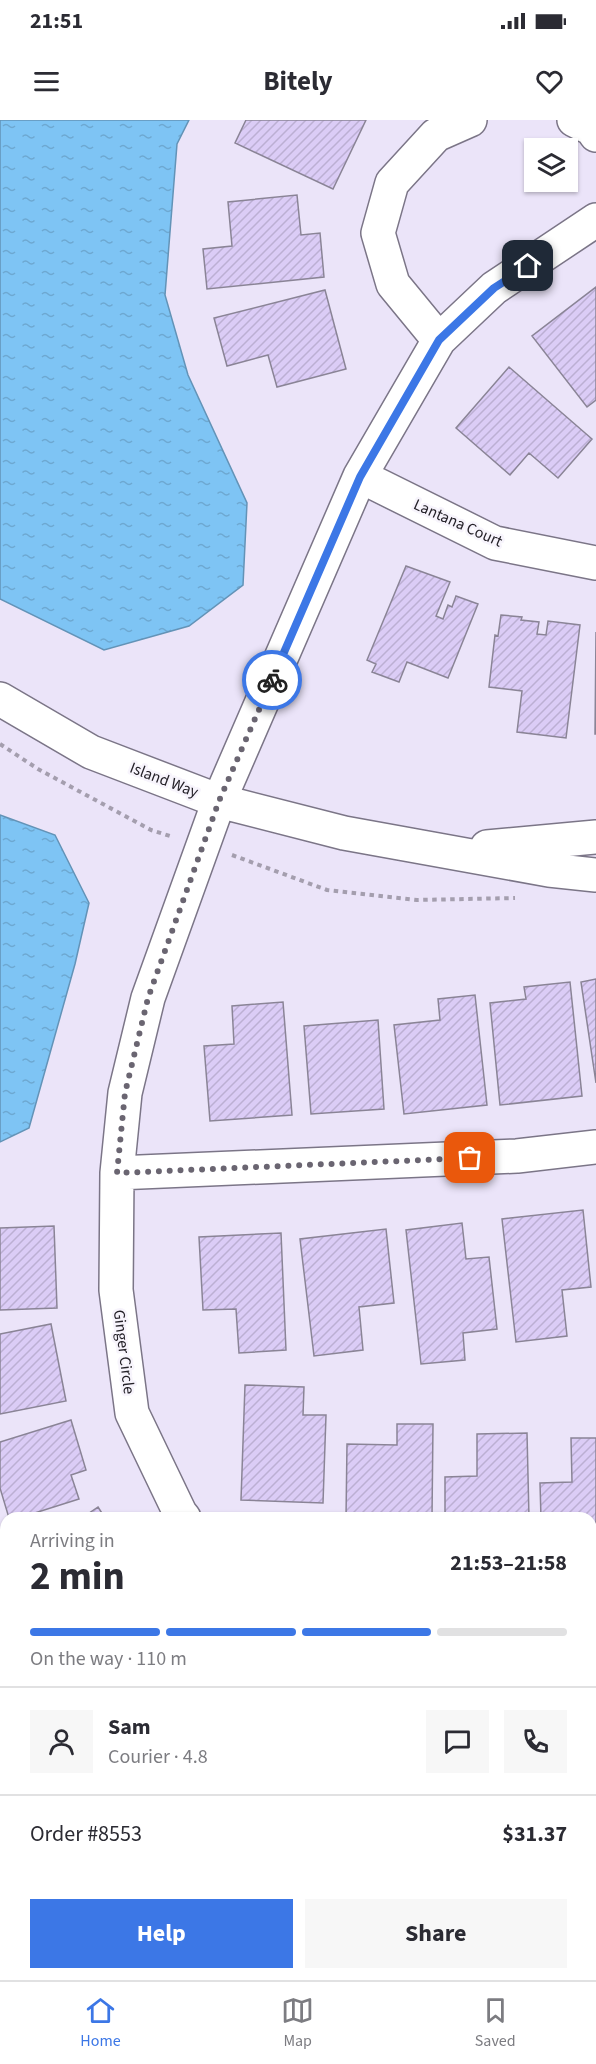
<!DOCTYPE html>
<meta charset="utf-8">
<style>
body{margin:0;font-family:"Source Sans 3",sans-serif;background:#f7f7f7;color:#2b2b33;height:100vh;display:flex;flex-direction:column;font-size:22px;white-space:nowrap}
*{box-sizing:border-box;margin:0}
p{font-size:20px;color:#7c7c81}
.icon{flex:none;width:33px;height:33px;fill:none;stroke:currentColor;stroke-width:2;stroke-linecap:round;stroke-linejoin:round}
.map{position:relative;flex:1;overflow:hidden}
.drawer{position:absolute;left:0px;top:1392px;width:597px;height:468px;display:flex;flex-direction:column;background:#fff;border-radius:18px 18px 0 0;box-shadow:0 2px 4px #0004}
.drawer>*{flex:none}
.fabs{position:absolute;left:524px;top:18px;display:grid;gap:12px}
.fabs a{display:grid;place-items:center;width:54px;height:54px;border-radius:0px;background:#fff;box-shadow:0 2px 4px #0004;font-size:30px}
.pin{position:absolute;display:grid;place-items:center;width:51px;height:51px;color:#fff;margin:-26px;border-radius:12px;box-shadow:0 3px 9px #0006}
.courier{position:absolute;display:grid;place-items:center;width:60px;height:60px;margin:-30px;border:4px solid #3c77e6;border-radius:50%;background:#fff;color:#222;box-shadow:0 2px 8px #0007}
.overview em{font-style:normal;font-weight:700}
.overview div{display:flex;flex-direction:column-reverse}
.overview{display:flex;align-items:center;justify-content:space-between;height:102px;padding:0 30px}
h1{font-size:39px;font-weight:700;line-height:45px}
.bar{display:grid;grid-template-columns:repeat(4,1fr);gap:9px 6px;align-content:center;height:72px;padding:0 30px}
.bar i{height:8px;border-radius:4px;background:#e1e1e2}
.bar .on{background:#3c77e6}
.bar p{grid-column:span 4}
.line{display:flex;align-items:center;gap:15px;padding:0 30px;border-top:2px solid #e1e1e2}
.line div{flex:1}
.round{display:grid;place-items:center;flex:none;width:63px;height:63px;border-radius:0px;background:#f7f7f7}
.primary-button{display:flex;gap:12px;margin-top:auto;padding:12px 30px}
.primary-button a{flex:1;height:69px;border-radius:0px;background:#3c77e6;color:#fff;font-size:24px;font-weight:700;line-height:69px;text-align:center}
.primary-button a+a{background:#f7f7f7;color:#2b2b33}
.status{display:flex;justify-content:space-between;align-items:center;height:42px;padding:0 30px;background:#fff;direction:ltr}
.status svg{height:16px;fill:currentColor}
header{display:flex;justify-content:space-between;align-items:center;height:78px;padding:0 30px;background:#fff;font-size:27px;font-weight:700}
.dock{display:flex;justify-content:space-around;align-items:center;height:84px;border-top:2px solid #e1e1e2;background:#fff;font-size:16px;color:#7c7c81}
.dock a{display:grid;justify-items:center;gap:3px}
.dock .on{color:#3c77e6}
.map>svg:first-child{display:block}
.water{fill:url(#water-ripples);stroke:#6393b7;stroke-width:1.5}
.building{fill:url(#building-hatch);stroke:#8a8496;stroke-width:1.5}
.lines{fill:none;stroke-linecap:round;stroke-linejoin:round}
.minor-casing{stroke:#7b7587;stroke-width:36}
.path{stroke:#a49eae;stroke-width:4;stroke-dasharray:4.5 4.5;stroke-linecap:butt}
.minor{stroke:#fff;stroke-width:33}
.done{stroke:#6a6571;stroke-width:6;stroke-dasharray:0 10.8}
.route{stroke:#3c77e6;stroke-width:8}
.labels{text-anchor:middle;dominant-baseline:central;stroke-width:5;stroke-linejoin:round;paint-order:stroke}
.street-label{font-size:16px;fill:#242128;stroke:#f7f4fc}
</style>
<div class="status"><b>21:51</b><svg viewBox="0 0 49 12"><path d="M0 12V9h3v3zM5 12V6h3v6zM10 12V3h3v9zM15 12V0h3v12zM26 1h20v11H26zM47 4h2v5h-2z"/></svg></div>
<header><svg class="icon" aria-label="menu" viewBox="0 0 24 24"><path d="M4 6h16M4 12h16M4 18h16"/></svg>Bitely<svg class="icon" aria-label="heart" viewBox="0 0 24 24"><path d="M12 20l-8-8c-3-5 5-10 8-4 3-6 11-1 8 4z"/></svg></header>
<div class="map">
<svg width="596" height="1860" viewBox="0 0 596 1860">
<defs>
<pattern id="water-ripples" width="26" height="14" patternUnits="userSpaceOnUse" patternTransform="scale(1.5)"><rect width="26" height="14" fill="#7ec4f4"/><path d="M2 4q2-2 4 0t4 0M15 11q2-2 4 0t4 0" fill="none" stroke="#6da8d1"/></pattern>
<pattern id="building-hatch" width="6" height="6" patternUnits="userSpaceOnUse" patternTransform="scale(1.5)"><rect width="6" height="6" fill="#dbccf6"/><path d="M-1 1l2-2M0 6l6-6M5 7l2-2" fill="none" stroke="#bcafd3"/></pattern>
</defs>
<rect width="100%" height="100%" fill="#ebe4f9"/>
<path class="water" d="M0,0H189L177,24L165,175L188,255L247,383L243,465L189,506L104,530L0,479Z
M0,695L55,715L89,783L75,844L29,1008L0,1022Z
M0,1521L6,1527V1854H591V1688H596V1860H0Z"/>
<path class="building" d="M246,0H366L333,69L235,23Z
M297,75L301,115L320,113L324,157L207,169L203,129L232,126L228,82Z
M596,167V280L587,287L532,216Z
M325,170L346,249L277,267L268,235L227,246L214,198Z
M509,247L592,319L558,358L529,333L510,355L456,308Z
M406,446L450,462L436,496L443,499L448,485L452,487L456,476L478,484L448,558L407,542L399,562L372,552L376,544L367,540Z
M501,495L522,497L521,500L539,502L537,514L546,515L548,501L580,505L566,618L517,612L522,571L489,567L495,515L498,516Z
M596,512V614H595Z
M596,859V963L581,862Z
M570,862L582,976L500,985L490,883L526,879L524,867Z
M475,875L487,985L404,994L394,905L440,900L438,879Z
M283,882L292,995L210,1001L204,926L234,924L232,886Z
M378,900L384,989L311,994L304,906Z
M583,1090L591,1167L562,1170L567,1216L516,1222L502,1099Z
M462,1103L466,1139L489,1137L497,1209L463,1213L465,1240L421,1244L406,1110Z
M54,1106L57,1188L0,1190V1108Z
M386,1109L394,1183L359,1187L363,1230L314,1236L300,1119Z
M281,1113L286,1230L239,1233L236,1189L203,1190L199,1117Z
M51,1204L66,1281L0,1294V1214Z
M245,1265L304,1267L303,1295H326L323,1383L241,1380Z
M71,1300L86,1350L71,1355L79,1379L19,1398H9L0,1368V1322Z
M397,1304H433L432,1398H346L347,1324L397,1325Z
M527,1313L529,1398H445V1357L477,1356V1314Z
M571,1318H596V1434L591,1435V1398H541L540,1363L572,1362Z
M98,1387L105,1398H82Z
M591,1549H594L596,1598V1625H591Z"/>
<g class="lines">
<defs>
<path id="minor" d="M574,0L592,9L596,15
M439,220L393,164L378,113L392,63L436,15L470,0
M360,356L495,423L596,443
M0,579L91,632L219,681L344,713L549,750L596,755
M487,727L596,717
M117,1053L517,1036L596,1027
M184,1398L180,1393L132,1293L116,1170L117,1053L125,973L148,878L219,681L360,356L439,220L494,168L596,100
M591,1490H596"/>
</defs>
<use href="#minor" class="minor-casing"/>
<path class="path" d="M0,624L38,649L151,710L173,717
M232,735L327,770L417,780L515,778"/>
<use href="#minor" class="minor"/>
</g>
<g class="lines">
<path class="done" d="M272,560L219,681L148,878L125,973L117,1053L470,1038"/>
<path class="route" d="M272,560L360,357L439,220L494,168L528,146"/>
</g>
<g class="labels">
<g class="street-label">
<text transform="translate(458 403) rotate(24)">Lantana Court</text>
<text transform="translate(164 660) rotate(21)">Island Way</text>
<text transform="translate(124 1232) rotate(83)">Ginger Circle</text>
</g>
</g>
</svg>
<div class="fabs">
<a><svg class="icon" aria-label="layers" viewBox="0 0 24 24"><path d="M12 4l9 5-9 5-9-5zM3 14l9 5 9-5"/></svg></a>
</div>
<div class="pin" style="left:470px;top:1038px;background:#ea580c"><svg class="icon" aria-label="bag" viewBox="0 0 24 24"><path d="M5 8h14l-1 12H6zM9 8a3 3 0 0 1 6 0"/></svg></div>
<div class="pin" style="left:528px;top:146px;background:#1f2937"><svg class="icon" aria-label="home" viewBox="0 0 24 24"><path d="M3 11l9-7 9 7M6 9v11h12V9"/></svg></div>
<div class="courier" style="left:272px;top:560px"><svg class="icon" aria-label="bike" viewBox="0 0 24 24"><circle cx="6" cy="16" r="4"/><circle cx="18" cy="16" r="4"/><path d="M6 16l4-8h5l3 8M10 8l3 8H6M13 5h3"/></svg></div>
<section class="drawer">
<div class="overview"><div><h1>2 min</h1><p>Arriving in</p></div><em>21:53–21:58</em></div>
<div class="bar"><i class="on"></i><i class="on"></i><i class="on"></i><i></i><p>On the way · 110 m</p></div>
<div class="line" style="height:108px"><a class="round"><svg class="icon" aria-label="person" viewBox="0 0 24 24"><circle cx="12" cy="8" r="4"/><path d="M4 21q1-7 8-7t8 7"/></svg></a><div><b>Sam</b><p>Courier · 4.8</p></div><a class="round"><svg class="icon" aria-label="chat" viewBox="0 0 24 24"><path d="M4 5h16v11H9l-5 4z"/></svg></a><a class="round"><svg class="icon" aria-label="phone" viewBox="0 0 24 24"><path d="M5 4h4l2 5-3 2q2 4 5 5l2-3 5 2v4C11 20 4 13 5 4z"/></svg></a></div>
<div class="line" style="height:78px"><div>Order #8553</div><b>$31.37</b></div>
<div class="primary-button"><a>Help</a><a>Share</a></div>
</section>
</div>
<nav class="dock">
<a class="on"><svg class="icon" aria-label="home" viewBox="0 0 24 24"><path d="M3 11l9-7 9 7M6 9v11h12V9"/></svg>Home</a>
<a><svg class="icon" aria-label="map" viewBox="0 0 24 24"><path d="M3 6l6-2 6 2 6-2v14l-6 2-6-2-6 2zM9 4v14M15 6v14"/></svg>Map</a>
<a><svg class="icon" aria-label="saved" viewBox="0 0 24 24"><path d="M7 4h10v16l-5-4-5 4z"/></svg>Saved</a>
</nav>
